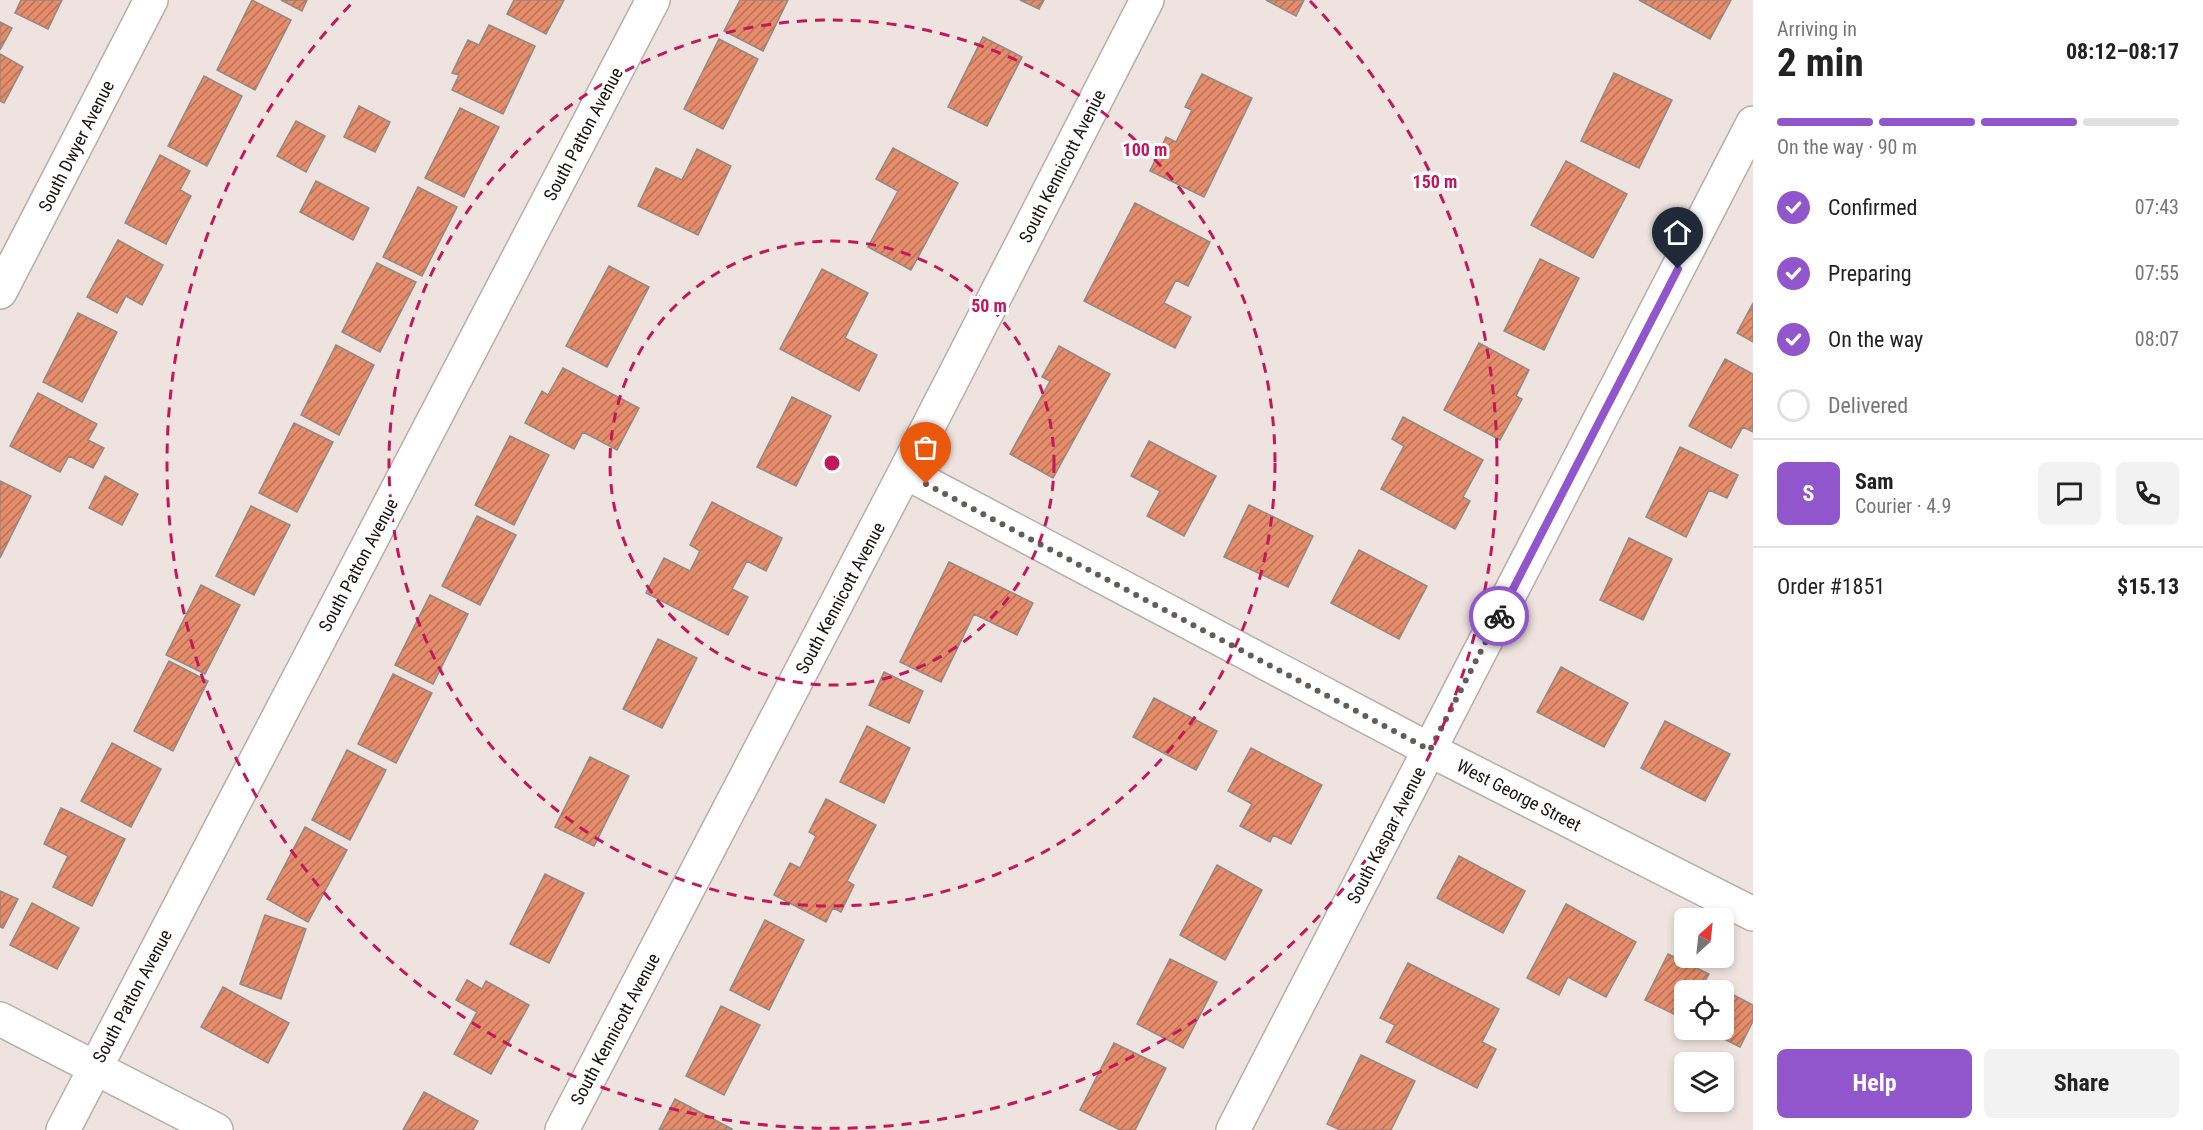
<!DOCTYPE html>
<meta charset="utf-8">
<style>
body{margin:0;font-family:"Roboto Condensed",sans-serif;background:#f2f2f2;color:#222;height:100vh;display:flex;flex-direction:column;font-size:22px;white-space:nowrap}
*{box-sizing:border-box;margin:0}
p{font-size:20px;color:#767676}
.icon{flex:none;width:33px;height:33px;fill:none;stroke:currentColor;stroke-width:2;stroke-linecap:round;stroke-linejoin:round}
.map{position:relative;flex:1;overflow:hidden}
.drawer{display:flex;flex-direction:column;background:#fff;width:450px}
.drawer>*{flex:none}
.needle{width:39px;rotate:27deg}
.fabs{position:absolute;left:1674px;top:908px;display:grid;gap:12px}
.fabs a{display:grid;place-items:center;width:60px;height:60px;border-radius:9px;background:#fff;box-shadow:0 3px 9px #0003;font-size:30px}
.pin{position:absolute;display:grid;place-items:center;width:51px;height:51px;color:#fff;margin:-62px -26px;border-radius:50% 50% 50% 0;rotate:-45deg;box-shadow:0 0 6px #0007}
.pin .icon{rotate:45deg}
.courier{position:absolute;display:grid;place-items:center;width:60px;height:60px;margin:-30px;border:4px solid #9155cc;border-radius:50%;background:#fff;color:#222;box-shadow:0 2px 8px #0007}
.head em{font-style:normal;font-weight:700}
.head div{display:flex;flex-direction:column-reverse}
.head{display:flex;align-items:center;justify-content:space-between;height:102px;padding:0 24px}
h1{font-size:39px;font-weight:700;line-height:45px}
.bar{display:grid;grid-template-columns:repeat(4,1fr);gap:9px 6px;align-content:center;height:72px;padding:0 24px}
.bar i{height:8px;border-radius:4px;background:#e0e0e0}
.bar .on{background:#9155cc}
.bar p{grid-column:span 4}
.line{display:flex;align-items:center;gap:15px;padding:0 24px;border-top:2px solid #e0e0e0}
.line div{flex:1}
.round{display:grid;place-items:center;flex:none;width:63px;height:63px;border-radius:9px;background:#f2f2f2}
ol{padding:0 24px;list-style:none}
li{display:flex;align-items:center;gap:18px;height:66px}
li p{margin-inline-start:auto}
li .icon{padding:6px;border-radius:50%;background:#9155cc;color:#fff;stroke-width:4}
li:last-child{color:#767676}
li i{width:33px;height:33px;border:3px solid #e0e0e0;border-radius:50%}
.action{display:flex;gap:12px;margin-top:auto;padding:12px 24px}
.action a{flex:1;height:69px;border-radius:9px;background:#9155cc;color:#fff;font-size:24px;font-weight:700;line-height:69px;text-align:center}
.action a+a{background:#f2f2f2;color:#222}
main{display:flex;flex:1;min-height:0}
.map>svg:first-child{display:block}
.building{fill:url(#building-hatch);stroke:#948985;stroke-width:1.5}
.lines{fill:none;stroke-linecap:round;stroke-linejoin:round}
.minor-casing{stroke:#b8ada9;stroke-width:36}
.minor{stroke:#fff;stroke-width:33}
.done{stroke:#635c5a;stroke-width:6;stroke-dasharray:0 10.8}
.route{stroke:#9155cc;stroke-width:8}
.ring{fill:none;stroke:#c2185b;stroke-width:3;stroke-dasharray:10 8}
.labels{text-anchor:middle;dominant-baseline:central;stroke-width:6;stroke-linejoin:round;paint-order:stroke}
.street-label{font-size:18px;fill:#181412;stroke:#fff}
.centre{fill:#c2185b;stroke:#fff;stroke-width:3}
.ring-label{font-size:18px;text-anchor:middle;font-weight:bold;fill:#c2185b;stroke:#fff;stroke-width:6;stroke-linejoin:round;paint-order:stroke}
</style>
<main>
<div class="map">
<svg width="1753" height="1130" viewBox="0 0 1753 1130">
<defs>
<pattern id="building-hatch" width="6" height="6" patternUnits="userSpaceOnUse" patternTransform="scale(1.5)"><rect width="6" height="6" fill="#e58c6b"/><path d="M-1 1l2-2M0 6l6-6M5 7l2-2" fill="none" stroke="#b97157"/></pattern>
</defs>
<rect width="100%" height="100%" fill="#efe3df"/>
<path class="building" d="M21,0H62L48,29L15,13Z
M252,0L291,20L255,90L217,70Z
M281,0H307L302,11Z
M514,0H564L546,34L507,14Z
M740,0H788L763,51L724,31Z
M1020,0H1044L1039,9Z
M1266,0H1304L1296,16Z
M1639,0H1731L1710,39Z
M0,22L12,28L0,50Z
M489,25L535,46L503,114L452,90L459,75L452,73L468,40L479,45Z
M983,37L1022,57L987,126L948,107Z
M719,39L758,59L723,129L684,109Z
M0,54L23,67L4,103L0,101Z
M1614,73L1672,100L1639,168L1581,141Z
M1202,74L1252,98L1204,197L1150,171L1166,137L1176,142L1192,110L1185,107Z
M204,76L242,96L207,166L168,146Z
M359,106L390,122L375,152L344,137Z
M460,108L499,127L464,197L425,178Z
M296,121L325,136L306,172L277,156Z
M893,148L958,183L911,270L868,247L898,191L876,179Z
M697,149L731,166L698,235L638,206L656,168L682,180Z
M160,155L190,171L180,190L191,196L166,244L125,223Z
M1566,161L1627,194L1593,258L1531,225Z
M316,181L369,208L353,240L300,212Z
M418,187L457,207L422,276L383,257Z
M1135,203L1210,242L1188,286L1176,280L1164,303L1191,317L1175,348L1084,301Z
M118,240L163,265L142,305L126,296L117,313L87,297Z
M1540,259L1579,278L1544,350L1504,331Z
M377,263L416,282L380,352L342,332Z
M609,266L649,287L607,367L566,346Z
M822,269L868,293L845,338L877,355L859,391L780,349Z
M1753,303V342L1737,333Z
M78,313L117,332L82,402L43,382Z
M1479,343L1529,370L1516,396L1522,399L1500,440L1444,410Z
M336,345L374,365L339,435L301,415Z
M1059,346L1110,374L1053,478L1010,454L1050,381L1042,377Z
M1725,359L1753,374V432L1743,427L1731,448L1689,426Z
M563,368L639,408L617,450L583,432L574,449L525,423L542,391L548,395Z
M38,393L97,424L88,440L104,448L93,468L69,456L60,472L10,446Z
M792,397L831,416L796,486L757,467Z
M1403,417L1483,460L1463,497L1470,501L1455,529L1381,489L1404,446L1392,439Z
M294,423L333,442L297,512L259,493Z
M510,436L549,455L514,525L475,505Z
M1149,441L1216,476L1184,536L1147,516L1160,491L1131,476Z
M1680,447L1738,475L1727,498L1709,490L1686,537L1646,517Z
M105,476L138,494L122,525L89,508Z
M0,481L31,496L0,558Z
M712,502L782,538L766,571L747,561L732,589L748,597L728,635L646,593L664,558L690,571L700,551L690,545Z
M1249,505L1313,536L1288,587L1224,557Z
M251,506L290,525L254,595L216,576Z
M477,516L516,535L480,605L442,586Z
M1629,538L1672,559L1643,620L1600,600Z
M1359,550L1427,586L1399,639L1331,603Z
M949,562L1033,603L1017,635L974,614L941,682L900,662Z
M201,585L240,605L205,674L166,655Z
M430,595L468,614L433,684L395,665Z
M658,639L697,658L662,728L623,709Z
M169,661L208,681L173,751L134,731Z
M1561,667L1628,703L1604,747L1537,712Z
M884,672L923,691L909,723L869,705Z
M393,674L432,693L396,763L358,744Z
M1154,698L1217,731L1196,770L1133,737Z
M1665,721L1730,754L1705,801L1641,768Z
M867,726L910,748L884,803L840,782Z
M112,743L161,769L131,827L81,801Z
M1251,748L1322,785L1291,844L1273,835L1270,842L1240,826L1252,804L1228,791Z
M347,750L386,770L350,840L312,820Z
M590,757L629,776L594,846L555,827Z
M826,799L876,825L847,881L854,885L841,912L833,908L826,922L774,895L790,863L800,868L816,836L809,832Z
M61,808L125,839L92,906L53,887L68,856L44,844Z
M305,827L347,850L308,922L267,899Z
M1459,856L1525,891L1503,933L1437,898Z
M1217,865L1262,890L1225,960L1180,935Z
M545,874L584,893L549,963L510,944Z
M0,891L18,899L3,928L0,927Z
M32,903L79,928L57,969L10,945Z
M1566,904L1636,942L1606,997L1568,977L1559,995L1527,978Z
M265,915L306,929L281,999L240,984Z
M765,920L804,940L769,1010L730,990Z
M1668,954L1709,974L1705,981L1723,990H1684V1019L1645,1000Z
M1170,959L1217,982L1183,1048L1137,1024Z
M1408,963L1499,1009L1482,1042L1496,1049L1477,1088L1386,1042L1395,1025L1380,1018Z
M467,980L482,989L486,981L529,1005L491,1074L454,1054L477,1012L456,1000Z
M223,987L289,1023L268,1063L201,1027Z
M1724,990L1753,1005V1021L1740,1047L1704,1029H1724Z
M721,1006L760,1025L724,1095L686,1076Z
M1114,1043L1166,1068L1135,1130H1120L1080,1110Z
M1361,1055L1415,1081L1391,1130H1340L1327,1124Z
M424,1092L478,1121L473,1130H403Z
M675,1099L732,1129L731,1130H659Z"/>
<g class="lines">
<defs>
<path id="minor" d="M0,292L151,0
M905,472L1430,750L1753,914
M0,1019L216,1130
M63,1130L653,0
M562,1130L905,472L1147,0
M1233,1130L1753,123"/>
</defs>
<use href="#minor" class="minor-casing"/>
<use href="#minor" class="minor"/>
</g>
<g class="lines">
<path class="done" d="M926,484L1430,750L1499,616"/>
<path class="route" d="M1499,616L1678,269"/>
</g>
<g class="ring">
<circle cx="832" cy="463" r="222"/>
<circle cx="832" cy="463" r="443"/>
<path d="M1310 1A665 665 0 1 1 354 1"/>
</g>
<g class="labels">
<g class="street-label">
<text transform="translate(583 134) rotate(-62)">South Patton Avenue</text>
<text transform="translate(76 146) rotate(-63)">South Dwyer Avenue</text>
<text transform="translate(1062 166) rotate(-63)">South Kennicott Avenue</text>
<text transform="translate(358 565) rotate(-62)">South Patton Avenue</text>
<text transform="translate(840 598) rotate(-62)">South Kennicott Avenue</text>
<text transform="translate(1519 795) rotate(27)">West George Street</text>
<text transform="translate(1386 835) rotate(-63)">South Kaspar Avenue</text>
<text transform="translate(132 996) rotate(-62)">South Patton Avenue</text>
<text transform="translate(615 1029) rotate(-62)">South Kennicott Avenue</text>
</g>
</g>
<circle cx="832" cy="463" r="9" class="centre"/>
<g class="ring-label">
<text x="1145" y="156">100 m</text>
<text x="1435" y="188">150 m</text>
<text x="989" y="312">50 m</text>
</g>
</svg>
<div class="fabs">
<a><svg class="needle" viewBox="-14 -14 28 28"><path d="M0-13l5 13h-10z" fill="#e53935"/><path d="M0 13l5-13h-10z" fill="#767676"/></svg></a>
<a><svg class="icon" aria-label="locate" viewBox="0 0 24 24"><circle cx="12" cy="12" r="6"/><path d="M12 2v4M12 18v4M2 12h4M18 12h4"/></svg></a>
<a><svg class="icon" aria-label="layers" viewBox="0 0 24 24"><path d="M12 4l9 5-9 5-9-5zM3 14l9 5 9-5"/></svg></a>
</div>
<div class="pin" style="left:926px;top:484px;background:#ea580c"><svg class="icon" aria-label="bag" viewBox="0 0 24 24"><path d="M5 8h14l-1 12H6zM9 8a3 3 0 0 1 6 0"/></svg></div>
<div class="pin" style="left:1678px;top:269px;background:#1f2937"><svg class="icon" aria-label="home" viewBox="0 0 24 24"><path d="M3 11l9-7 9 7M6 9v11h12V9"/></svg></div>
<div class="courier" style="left:1499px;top:616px"><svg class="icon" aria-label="bike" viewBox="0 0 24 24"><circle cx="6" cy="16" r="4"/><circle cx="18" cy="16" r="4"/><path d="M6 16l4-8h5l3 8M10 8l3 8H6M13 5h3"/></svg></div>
</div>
<section class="drawer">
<div class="head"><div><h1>2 min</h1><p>Arriving in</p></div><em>08:12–08:17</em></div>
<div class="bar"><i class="on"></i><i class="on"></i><i class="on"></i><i></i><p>On the way · 90 m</p></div>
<ol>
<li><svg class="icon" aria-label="check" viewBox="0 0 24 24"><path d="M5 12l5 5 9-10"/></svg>Confirmed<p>07:43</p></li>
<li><svg class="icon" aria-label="check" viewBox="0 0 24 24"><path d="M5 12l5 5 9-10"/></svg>Preparing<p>07:55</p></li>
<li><svg class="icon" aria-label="check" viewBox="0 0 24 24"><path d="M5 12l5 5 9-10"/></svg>On the way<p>08:07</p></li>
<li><i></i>Delivered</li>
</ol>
<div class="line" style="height:108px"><b class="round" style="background:#9155cc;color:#fff">S</b><div><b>Sam</b><p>Courier · 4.9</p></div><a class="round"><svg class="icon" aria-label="chat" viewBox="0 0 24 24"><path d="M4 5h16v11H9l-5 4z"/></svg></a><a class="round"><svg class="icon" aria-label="phone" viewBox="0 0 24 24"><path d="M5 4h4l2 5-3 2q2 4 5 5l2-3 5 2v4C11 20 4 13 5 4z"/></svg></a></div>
<div class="line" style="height:78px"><div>Order #1851</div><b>$15.13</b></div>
<div class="action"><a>Help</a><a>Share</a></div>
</section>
</main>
